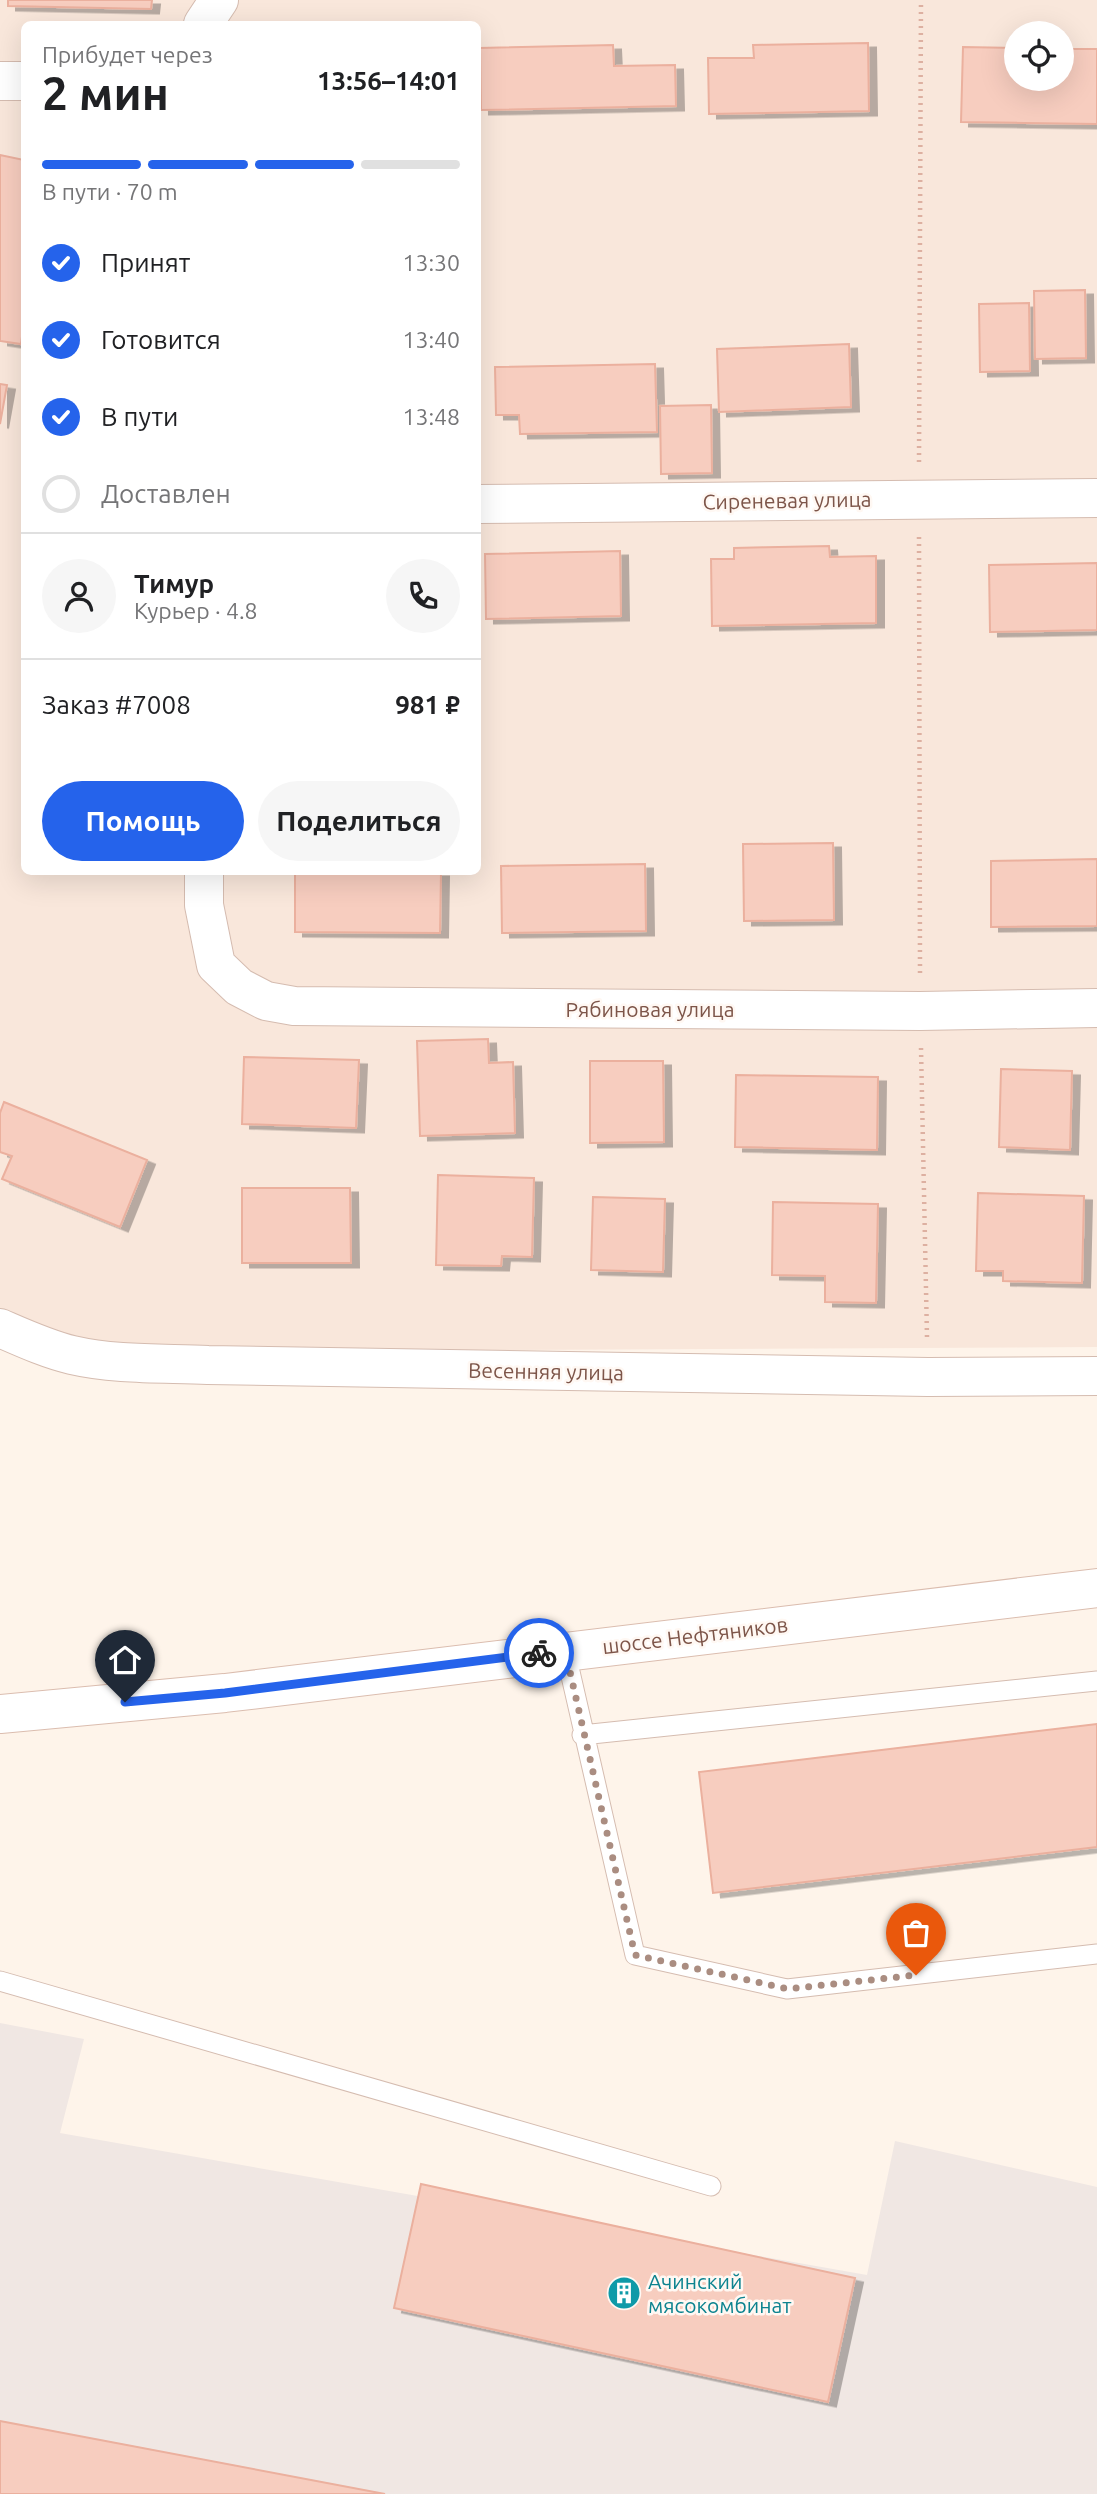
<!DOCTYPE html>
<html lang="ru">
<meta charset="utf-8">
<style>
body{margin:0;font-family:Ubuntu,sans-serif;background:#f6f6f6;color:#202124;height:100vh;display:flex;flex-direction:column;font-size:26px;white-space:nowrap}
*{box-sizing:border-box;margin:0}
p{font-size:23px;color:#757577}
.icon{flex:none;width:38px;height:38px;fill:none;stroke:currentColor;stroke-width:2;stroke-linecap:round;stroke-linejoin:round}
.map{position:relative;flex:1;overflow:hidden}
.drawer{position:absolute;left:21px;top:21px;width:460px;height:854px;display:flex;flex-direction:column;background:#fff;border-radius:10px;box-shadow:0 7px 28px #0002}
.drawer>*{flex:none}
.tools{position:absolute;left:1004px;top:21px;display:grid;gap:14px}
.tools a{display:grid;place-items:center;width:70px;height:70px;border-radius:50%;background:#fff;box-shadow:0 7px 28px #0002;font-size:35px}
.pin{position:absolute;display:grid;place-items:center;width:60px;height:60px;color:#fff;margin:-72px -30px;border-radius:50% 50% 50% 0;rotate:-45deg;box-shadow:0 0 7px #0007}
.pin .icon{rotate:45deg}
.courier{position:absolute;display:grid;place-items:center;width:70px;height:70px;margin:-35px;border:5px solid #2563eb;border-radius:50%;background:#fff;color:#222;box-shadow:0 2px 9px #0007}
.summary em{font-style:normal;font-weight:700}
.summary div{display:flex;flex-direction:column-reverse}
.summary{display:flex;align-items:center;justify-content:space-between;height:119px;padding:0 21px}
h1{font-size:46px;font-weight:700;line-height:52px}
.bar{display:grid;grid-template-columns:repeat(4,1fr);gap:10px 7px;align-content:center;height:84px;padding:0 21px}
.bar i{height:9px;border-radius:5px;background:#e0e0e0}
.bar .current{background:#2563eb}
.bar p{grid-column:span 4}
.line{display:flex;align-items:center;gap:18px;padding:0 21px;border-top:2px solid #e0e0e0}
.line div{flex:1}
.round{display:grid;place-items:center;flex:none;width:74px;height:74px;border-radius:37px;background:#f6f6f6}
ol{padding:0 21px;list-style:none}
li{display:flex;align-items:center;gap:21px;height:77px}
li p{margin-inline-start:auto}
li .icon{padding:7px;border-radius:50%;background:#2563eb;color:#fff;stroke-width:4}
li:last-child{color:#757577}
li i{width:38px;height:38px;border:4px solid #e0e0e0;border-radius:50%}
.button{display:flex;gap:14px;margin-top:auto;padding:14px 21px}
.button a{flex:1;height:80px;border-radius:42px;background:#2563eb;color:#fff;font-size:28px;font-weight:700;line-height:80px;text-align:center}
.button a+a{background:#f6f6f6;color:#202124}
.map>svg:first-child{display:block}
.residential{fill:#f9e7db;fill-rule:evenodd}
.industrial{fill:#f0e7e3}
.building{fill:#f7cdbf;stroke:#ebb09e;stroke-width:2;filter:url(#shadow)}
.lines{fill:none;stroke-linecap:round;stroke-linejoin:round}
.service-casing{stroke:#d5bcb0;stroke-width:21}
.minor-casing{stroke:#d5bcb0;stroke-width:40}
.secondary-casing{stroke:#dbbdaf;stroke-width:40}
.path{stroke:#ddb0a1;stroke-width:4.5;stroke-dasharray:2 5;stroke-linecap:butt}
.service{stroke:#fff;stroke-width:19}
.minor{stroke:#fff;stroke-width:38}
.secondary{stroke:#fff;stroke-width:38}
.done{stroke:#aa8d81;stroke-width:7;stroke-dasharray:0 12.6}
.route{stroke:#2563eb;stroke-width:9}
.labels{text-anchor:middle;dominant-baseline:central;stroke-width:5;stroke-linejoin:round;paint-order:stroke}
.street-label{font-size:21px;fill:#7d5549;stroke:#fff8f3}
.culture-label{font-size:21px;fill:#0d838f;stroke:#fff8f3;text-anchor:start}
</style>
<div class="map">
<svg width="1097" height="2494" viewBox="0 0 1097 2494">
<defs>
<filter id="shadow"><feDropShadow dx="8" dy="4.5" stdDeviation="0" flood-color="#0004"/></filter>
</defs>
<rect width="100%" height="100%" fill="#fef4ea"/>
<path class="residential" d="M0,0H1097V1347L153,1352L42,1330L0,1312ZM24,24H478V872H24ZM1017,33H1062V79H1017Z"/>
<path class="industrial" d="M0,2023L84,2039L60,2133L867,2275L895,2141L1097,2187V2494H0Z"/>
<path class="building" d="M8,0H152L151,9L8,6Z
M868,43L869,111L709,114L708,58H754L753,45Z
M613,45L614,66L675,65L676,106L481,110L480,48Z
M963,47L1017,48V79H1062V49H1097V124L961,122Z
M0,155L24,160V323L21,344L0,341Z
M1085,290L1086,358L1035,359L1034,291Z
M1029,303L1030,371L980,372L979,304Z
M849,344L851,407L719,412L717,349Z
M655,364L657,432L520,434L519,415H496L495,367Z
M0,384L7,385L0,424Z
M711,405L712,473L661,474L660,406Z
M829,546L830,557L876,556V623L712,626L711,559H734V548Z
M620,551L621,616L486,619L485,554Z
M1097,563V630L990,632L989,565Z
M833,843L834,920L744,921L743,844Z
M1097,859V926L991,927V861Z
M645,864L646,931L502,933L501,866Z
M295,872H441L440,933L295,932Z
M488,1039L489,1063L513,1062L515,1133L420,1136L417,1041Z
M244,1057L359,1060L356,1128L242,1124Z
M590,1061H663L664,1142L590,1143Z
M1001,1069L1072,1071L1070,1150L999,1147Z
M736,1075L878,1077L877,1150L735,1147Z
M4,1102L147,1160L120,1227L2,1179L12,1156L0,1152V1113Z
M438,1175L534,1178L532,1257L502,1256L501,1266L436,1265Z
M242,1188H350L351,1263H242Z
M978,1193L1084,1196L1082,1283L1003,1281V1271H976Z
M593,1197L665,1199L663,1272L591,1270Z
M773,1202L878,1204L876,1303L825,1302V1276L772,1275Z
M1097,1724V1847L713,1893L699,1772Z
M421,2184L855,2278L828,2402L394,2308Z
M0,2421L385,2494H0Z"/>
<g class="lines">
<defs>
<path id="service" d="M565,1650L635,1955L787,1989L1097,1954
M582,1735L1097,1681
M0,1981L711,2186"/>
<path id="minor" d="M203,24L219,0
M0,81H24
M478,504L1097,498
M204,872V905L216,965L239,987L266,1001L294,1006L920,1011L1097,1008
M0,1328C23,1338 47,1349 72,1355C115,1365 163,1363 208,1365L928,1377L1097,1376"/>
<path id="secondary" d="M0,1714L225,1693L1097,1588"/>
</defs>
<use href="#service" class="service-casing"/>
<use href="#minor" class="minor-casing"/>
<use href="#secondary" class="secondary-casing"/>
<path class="path" d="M919,462L921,0
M919,537L920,973
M921,1048L927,1337"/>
<use href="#service" class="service"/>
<use href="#minor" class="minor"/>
<use href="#secondary" class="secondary"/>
</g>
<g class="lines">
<path class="done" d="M539,1653L565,1650L635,1955L788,1989L916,1975"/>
<path class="route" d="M125,1702L225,1693L539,1653"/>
</g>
<defs>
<symbol id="building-disc" viewBox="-11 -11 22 22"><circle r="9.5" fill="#0f9aa8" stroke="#fff8f3"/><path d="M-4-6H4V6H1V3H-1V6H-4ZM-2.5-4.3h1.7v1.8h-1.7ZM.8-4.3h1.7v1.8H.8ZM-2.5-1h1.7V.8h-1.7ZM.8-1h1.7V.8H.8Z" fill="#fff"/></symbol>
</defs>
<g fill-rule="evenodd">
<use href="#building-disc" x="605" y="2274" width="38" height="38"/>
</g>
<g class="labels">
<g class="street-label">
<text transform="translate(787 500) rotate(-1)">Сиреневая улица</text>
<text x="650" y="1009">Рябиновая улица</text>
<text transform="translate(546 1371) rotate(1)">Весенняя улица</text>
<text transform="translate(695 1635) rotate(-7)">шоссе Нефтяников</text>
</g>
<g class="culture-label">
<text x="648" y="2281">Ачинский<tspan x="648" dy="24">мясокомбинат</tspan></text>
</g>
</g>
</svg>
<div class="tools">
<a><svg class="icon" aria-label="locate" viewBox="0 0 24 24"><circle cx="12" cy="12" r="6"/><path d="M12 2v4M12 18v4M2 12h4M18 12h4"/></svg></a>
</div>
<div class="pin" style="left:916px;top:1975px;background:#ea580c"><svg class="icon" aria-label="bag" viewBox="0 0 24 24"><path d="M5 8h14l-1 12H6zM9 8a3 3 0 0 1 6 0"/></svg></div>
<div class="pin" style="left:125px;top:1702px;background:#1f2937"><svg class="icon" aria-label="home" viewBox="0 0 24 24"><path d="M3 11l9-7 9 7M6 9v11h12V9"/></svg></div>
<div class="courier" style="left:539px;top:1653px"><svg class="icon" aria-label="bike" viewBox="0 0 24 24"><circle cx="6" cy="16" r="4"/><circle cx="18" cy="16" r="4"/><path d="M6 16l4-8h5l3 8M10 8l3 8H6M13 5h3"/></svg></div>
<section class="drawer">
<div class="summary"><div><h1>2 мин</h1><p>Прибудет через</p></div><em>13:56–14:01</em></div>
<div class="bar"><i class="current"></i><i class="current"></i><i class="current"></i><i></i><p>В пути · 70 m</p></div>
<ol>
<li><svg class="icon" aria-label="check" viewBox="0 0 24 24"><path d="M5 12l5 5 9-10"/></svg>Принят<p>13:30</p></li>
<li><svg class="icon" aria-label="check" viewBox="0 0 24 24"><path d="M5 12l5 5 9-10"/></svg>Готовится<p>13:40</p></li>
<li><svg class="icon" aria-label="check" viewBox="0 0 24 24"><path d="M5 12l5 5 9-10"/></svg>В пути<p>13:48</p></li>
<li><i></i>Доставлен</li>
</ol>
<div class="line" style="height:126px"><a class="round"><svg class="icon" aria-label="person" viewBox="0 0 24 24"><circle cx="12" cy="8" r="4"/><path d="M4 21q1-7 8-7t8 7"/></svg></a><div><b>Тимур</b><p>Курьер · 4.8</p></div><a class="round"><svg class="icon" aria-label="phone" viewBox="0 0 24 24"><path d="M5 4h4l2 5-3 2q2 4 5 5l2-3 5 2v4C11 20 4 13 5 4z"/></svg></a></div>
<div class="line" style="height:91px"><div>Заказ #7008</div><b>981 ₽</b></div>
<div class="button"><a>Помощь</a><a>Поделиться</a></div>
</section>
</div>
